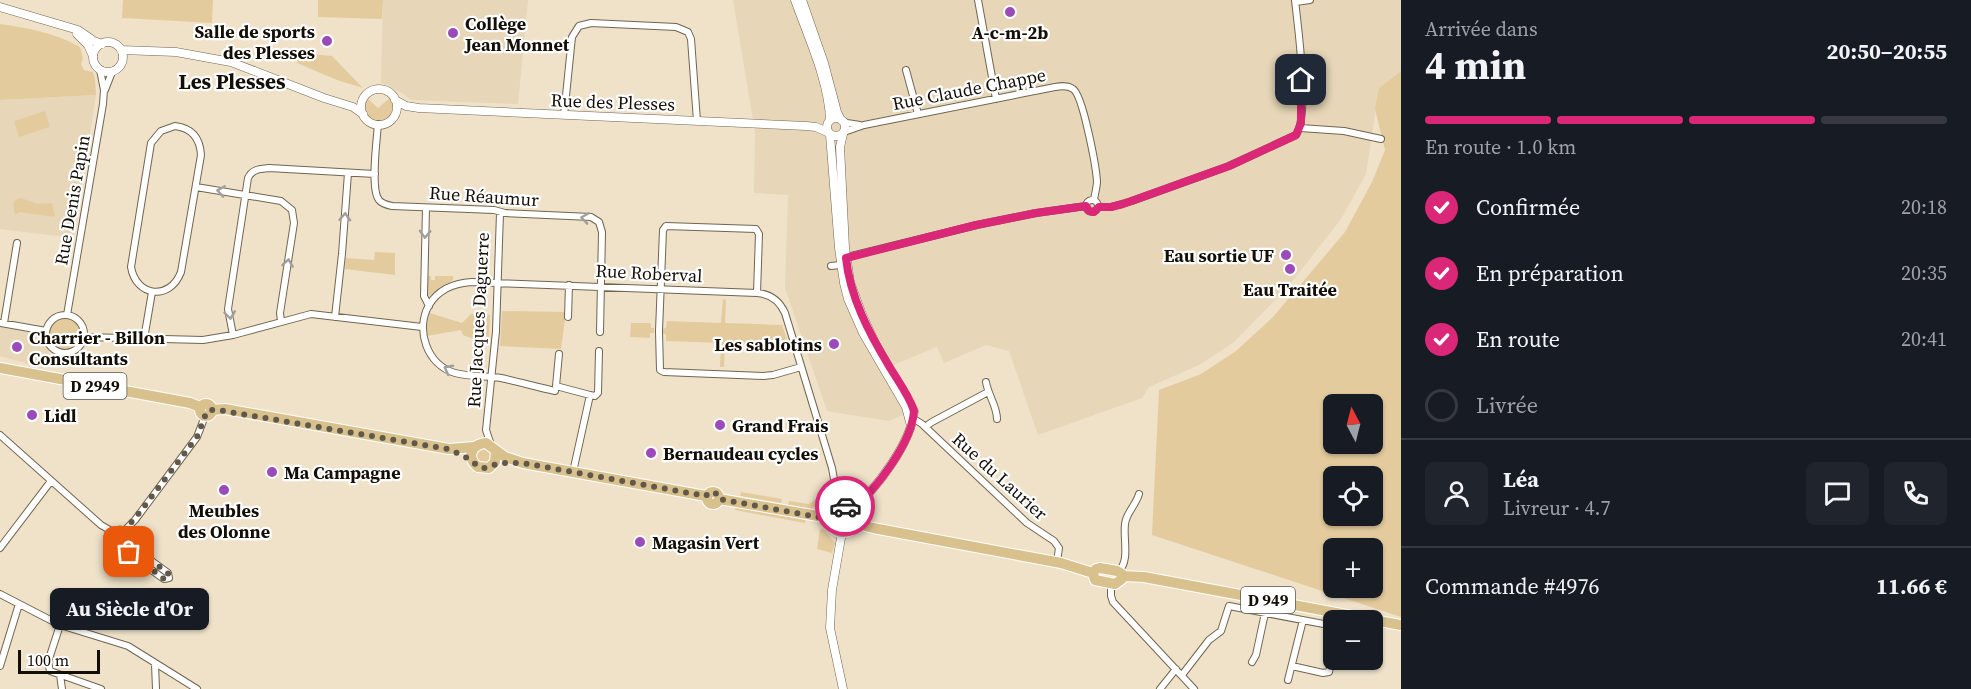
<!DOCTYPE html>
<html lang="fr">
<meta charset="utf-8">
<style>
body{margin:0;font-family:"Source Serif 4",serif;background:#20242c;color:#f1f3f6;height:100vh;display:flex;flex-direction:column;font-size:22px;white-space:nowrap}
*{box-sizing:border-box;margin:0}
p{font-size:20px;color:#9ea1a6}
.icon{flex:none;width:33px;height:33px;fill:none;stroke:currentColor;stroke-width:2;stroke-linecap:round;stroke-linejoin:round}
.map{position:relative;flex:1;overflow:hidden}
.drawer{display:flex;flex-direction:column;background:#171b24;width:570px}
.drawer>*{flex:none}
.needle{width:39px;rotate:353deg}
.fabs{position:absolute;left:1323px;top:394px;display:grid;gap:12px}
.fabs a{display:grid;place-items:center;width:60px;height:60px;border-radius:9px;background:#171b24;box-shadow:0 2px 4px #0004;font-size:30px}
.scale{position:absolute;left:18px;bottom:15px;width:82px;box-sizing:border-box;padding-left:6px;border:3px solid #130e06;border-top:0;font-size:16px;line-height:21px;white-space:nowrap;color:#130e06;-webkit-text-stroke:4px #fff;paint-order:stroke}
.pin{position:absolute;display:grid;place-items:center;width:51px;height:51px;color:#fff;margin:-26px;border-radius:12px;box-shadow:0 3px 9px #0006}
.courier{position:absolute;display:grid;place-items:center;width:60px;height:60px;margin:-30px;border:4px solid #db2777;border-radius:50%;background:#fff;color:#222;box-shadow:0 2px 8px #0007}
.bubble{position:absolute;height:42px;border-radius:9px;background:#171b24;box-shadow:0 2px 4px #0004;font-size:20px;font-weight:700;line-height:42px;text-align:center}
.head em{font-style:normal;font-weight:700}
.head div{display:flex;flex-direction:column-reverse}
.head{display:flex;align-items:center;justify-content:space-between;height:102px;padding:0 24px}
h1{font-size:39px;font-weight:700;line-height:45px}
.bar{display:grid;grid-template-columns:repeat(4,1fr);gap:9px 6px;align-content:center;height:72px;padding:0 24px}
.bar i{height:8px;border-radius:4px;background:#363941}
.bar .current{background:#db2777}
.bar p{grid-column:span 4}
.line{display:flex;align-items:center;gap:15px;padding:0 24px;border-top:2px solid #363941}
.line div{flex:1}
.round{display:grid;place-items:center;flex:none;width:63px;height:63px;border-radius:9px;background:#20242c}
ol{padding:0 24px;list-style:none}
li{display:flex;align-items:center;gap:18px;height:66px}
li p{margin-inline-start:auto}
li .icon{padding:6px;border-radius:50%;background:#db2777;color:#fff;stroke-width:4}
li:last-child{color:#9ea1a6}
li i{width:33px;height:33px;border:3px solid #363941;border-radius:50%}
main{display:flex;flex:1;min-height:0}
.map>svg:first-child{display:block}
.built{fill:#e7d6b7}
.green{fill:#e4cb9e;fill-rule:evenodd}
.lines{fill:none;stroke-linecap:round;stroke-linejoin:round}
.minor-casing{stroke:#716550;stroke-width:8}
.tertiary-casing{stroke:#716550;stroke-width:9}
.primary-casing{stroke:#fff;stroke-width:12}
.minor{stroke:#fff;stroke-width:6}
.tertiary{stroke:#fff;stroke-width:8}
.primary{stroke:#d9c18e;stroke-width:10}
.oneway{stroke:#a19f9b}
.done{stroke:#60584a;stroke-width:6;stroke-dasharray:0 10.8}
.route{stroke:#db2777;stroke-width:8}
.poi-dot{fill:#9b4ab9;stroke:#fff;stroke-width:2}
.labels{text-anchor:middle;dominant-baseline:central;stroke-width:4.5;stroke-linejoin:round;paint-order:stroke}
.shield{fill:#fff;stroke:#5a5651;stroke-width:1.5}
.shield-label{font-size:16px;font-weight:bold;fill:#130e06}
.poi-label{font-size:18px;font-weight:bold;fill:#130e06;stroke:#fff;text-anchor:start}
.street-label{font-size:18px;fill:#130e06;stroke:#fff}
.quarter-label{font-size:21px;font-weight:bold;fill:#130e06;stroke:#fff}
</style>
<main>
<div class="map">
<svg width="1401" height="689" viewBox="0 0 1401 689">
<rect width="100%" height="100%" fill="#efe2c9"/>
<path class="built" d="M383,0H528L518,104L411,100L402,93L381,83Z
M733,0H1401V71L1379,88L1366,174L1341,219L1287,288L1234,342L1216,354L1199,365L1149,387L1142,398L1038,435L1009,351L986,345L944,363L937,347L893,365L919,408L889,421L827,411L785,288L788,195L754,193L755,132Z
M96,95L73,238L0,229V100Z
M0,327L32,333L41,338L49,352L43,368L0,356Z"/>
<path class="green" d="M123,0H213L212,23L122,18Z
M318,0H383L382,19L318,17Z
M0,24C27,28 56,33 80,47L83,58L81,64L84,70L93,72L95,79L96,95L0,100Z
M300,53L332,56L363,88L337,80L297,63Z
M1401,71V617L1152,535L1159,390L1201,374L1236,351L1273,317L1345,232L1372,182L1385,150L1375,109L1379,88ZM1334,405H1372V444H1334ZM1334,477H1372V516H1334ZM1334,549H1372V588H1334Z
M366,97L378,108L391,97L394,105L390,116L380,122C365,120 361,110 366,97Z
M45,111L50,127L19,137L14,121Z
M21,198L37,204L52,203L55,217L19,212L15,215L13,203L17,199Z
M375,252L395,253V275L345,269L346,258L374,260Z
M427,276H431V280H435V276H453V280C447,284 433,295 427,297Z
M723,299L726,300L725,323L782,325L787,339L771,345L769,339L754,344L725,343L724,367H720L721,343L666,341V334H662V329L666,328L667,321L721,323Z
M502,311L566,312L561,349L500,346Z
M430,313L462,323L471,314L490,315L489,340L471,338L463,335L461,330L427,336L426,329Z
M49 334a16 16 0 1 1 32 0a16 16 0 1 1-32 0Z
M631,323H651V328H654V333H650V338L630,337Z
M485,447L492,453L489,463H479L475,454Z
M829,484L830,496L811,509L788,505L789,501L809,504L822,495Z
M741,492L782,499L781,503L740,496Z
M736,507L806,518L805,523L735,510Z
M834 519a9 9 0 1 1 18 0a9 9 0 1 1-18 0Z
M820,529L824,530L835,543L832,553L817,549Z"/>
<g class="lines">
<defs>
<path id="minor" d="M978,0L996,99
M1296,2L1310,0
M906,70L918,114
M105,90L112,72
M564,115L572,37L579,26L591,23L676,27L688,32L691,39L697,121
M843,121L847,123L860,125
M378,124C377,139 370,189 379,200C382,204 387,205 392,206L494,210L505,213L591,217L599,222L602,232L600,332
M175,126C192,128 200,138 201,155L181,272C170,301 136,297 131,267L151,143L161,131Z
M1300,128L1344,131L1381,139
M844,132L864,125L1055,87C1061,86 1068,85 1073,89C1083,95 1096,167 1097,181C1097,187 1095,193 1094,200
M196,187L281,201L292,210L294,223L280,313L281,321
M1086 206a6 6 0 1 1 12 0a6 6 0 1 1-12 0Z
M1099,207H1111L1132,201L1229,166L1296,135C1310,114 1298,28 1295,0
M426,208L424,296L429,306
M843,258L977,225L1036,213L1086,206
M831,266L840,265
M757,293L759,234L756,229L666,226L663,230L659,331L660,370L664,372L763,376L773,375L801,367
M67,315L103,104L104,90L100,70
M46 334a19 19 0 1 1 38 0a19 19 0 1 1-38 0Z
M335,317L342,254L348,173
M568,317L569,285
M1,323L46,331
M4,323L17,243
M233,335L228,309L248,178C252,169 260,169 269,168L375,174
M83,337L203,340L233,335L311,314L422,327
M144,339L152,292
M559,354L556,386L590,395L573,472
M986,382C988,395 997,406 997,419
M555,391C537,387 519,382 501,378C486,376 470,377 455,373C427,365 415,330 429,305C438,290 454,283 472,282L757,293C770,294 779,300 785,313L832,468L839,507
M590,395L595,396L598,393L599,351
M911,417L922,424L1027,523L1054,541L1059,548L1057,562
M925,427L932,422L988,392
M0,435L101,525L115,533
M491,445L486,430L496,331L500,213
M114.5 535a5.5 5.5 0 1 1 11 0a5.5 5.5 0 1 1-11 0Z
M124,531L135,520L197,437L205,416
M121,540L132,556L164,579L169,578L168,573L131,546L125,538
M0,548L51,481
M1119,571C1130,560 1123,539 1125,524C1126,513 1136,505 1139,494
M1111,583V596L1113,602L1194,689
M0,594L60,625L128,646L197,689
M60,625L48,662L50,671L101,689
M1252,662L1256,655L1265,613
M155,664L156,689
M0,666L19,604
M1292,666L1323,673L1329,672L1334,652
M60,675L62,689
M1182,675L1209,640L1221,631L1229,606L1334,626
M1288,680L1303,620
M1160,689L1176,669"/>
<path id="tertiary" d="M795,0C808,37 829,81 830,120
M802,0L824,63L837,112L841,120
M0,7L78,30L94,41L102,44
M77,34L88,45L93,56
M93 57a15 15 0 1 1 30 0a15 15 0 1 1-30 0Z
M121,50L176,52L231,62L324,98L353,107L363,114
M361 107a18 18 0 1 1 36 0a18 18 0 1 1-36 0Z
M395,100L406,106L419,108L806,126L816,127L827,132
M827 127a9 9 0 1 1 18 0a9 9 0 1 1-18 0Z
M843,134L840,147L845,248L850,282L861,312L875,343L914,411C912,441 876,491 851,509
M830,135L839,248L844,283L848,299L863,333L906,407L910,422
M842,532L832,590L830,628L843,689"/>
<path id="primary" d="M0,368L190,403L200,407
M200 410a6 6 0 1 1 12 0a6 6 0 1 1-12 0Z
M211,410L225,409L449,449L474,447
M496,451L495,462L489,468L478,467C466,458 471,444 486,443L505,457L523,463L706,496
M707 498a6 6 0 1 1 12 0a6 6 0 1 1-12 0Z
M719,499L830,518
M830 519a13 13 0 1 1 26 0a13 13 0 1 1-26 0Z
M855,523L873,528L1061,563L1093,573
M1100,568L1117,571L1122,574V579L1115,584L1095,580L1093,573L1096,569Z
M1123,576L1144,577L1401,625"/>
</defs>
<use href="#minor" class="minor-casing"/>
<use href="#tertiary" class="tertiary-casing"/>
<use href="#primary" class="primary-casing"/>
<use href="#minor" class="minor"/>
<use href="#tertiary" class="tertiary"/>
<use href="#primary" class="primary"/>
</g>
<defs><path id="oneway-chevron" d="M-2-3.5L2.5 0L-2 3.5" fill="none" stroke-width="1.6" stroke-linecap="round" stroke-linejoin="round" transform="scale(1.5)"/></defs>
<g class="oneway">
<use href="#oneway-chevron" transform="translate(221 191) rotate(-171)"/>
<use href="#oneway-chevron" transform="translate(345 217) rotate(-87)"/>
<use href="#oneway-chevron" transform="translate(585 218) rotate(-172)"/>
<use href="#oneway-chevron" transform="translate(425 234) rotate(92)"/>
<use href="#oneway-chevron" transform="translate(288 263) rotate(-81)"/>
<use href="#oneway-chevron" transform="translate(230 315) rotate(83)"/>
<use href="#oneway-chevron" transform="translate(448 369) rotate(-152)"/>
</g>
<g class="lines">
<path class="done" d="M129,552L164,579L169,578L168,573L131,546L124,538V531L140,512L197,437L205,416L210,415L212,410H218L448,449L464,456L481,468H487L499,463H523L706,496L708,493L714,492L718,495L719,499L818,517L830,518C832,510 837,506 845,506"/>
<path class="route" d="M845,506L851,509C876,491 912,442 914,411C909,395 898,381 889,366C869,333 850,297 846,258L976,225L1036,213L1086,206L1089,211L1094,212L1099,207H1111L1123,204L1229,166L1296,135L1301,123V80"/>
</g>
<g class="poi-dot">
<circle cx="1010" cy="12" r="6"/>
<circle cx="453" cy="33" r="6"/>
<circle cx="327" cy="41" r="6"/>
<circle cx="1286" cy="255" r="6"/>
<circle cx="1290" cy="269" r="6"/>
<circle cx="834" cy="344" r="6"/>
<circle cx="17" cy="347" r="6"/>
<circle cx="32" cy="415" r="6"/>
<circle cx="720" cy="425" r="6"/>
<circle cx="651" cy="453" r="6"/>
<circle cx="272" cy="472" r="6"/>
<circle cx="224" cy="490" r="6"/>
<circle cx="640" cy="542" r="6"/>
</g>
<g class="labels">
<g class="shield">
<rect x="63.5" y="373" width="63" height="26" rx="4.5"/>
<rect x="1241" y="587" width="54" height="26" rx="4.5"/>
</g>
<g class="shield-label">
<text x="95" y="386">D 2949</text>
<text x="1268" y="600">D 949</text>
</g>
<g class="poi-label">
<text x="465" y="23">Collège<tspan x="465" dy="21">Jean Monnet</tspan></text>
<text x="315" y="31" text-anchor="end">Salle de sports<tspan x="315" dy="21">des Plesses</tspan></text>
<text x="1010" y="32" text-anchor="middle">A-c-m-2b</text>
<text x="1274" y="255" text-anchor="end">Eau sortie UF</text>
<text x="1290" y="289" text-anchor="middle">Eau Traitée</text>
<text x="29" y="337">Charrier - Billon<tspan x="29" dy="21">Consultants</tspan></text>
<text x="822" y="344" text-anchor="end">Les sablotins</text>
<text x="44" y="415">Lidl</text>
<text x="732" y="425">Grand Frais</text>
<text x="663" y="453">Bernaudeau cycles</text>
<text x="284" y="472">Ma Campagne</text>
<text x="224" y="510" text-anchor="middle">Meubles<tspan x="224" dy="21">des Olonne</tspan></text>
<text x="652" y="542">Magasin Vert</text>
</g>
<g class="street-label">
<text transform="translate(969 89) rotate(-11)">Rue Claude Chappe</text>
<text transform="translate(613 102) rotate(2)">Rue des Plesses</text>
<text transform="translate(484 196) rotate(4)">Rue Réaumur</text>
<text transform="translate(72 200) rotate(-80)">Rue Denis Papin</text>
<text transform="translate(649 273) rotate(3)">Rue Roberval</text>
<text transform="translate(478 320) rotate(-87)">Rue Jacques Daguerre</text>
<text transform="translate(1000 476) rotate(42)">Rue du Laurier</text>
</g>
<g class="quarter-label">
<text x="232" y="81">Les Plesses</text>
</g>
</g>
</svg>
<div class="fabs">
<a><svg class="needle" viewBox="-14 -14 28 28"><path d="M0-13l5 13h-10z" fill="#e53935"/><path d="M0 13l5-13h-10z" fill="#9ea1a6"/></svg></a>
<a><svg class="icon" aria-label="locate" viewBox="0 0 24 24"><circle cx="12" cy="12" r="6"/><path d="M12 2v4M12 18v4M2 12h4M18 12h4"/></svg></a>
<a>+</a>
<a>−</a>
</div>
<div class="scale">100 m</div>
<div class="pin" style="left:129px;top:552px;background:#ea580c"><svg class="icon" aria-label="bag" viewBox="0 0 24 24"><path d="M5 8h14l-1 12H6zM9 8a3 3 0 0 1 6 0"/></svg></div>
<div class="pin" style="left:1301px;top:80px;background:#1f2937"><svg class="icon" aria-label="home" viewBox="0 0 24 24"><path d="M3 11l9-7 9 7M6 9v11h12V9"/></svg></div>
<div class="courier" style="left:845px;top:506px"><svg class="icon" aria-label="car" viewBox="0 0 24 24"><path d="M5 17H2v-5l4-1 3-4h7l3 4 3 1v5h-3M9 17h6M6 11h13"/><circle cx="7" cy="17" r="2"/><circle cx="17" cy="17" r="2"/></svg></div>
<div class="bubble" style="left:50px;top:588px;width:159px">Au Siècle d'Or</div>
</div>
<section class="drawer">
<div class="head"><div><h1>4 min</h1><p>Arrivée dans</p></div><em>20:50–20:55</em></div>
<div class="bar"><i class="current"></i><i class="current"></i><i class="current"></i><i></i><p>En route · 1.0 km</p></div>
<ol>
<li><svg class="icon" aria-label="check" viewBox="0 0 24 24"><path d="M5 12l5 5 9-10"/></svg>Confirmée<p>20:18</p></li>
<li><svg class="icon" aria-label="check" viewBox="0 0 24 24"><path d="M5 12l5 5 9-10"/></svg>En préparation<p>20:35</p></li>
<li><svg class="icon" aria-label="check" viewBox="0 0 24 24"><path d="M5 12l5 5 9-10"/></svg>En route<p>20:41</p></li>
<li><i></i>Livrée</li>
</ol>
<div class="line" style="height:108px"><a class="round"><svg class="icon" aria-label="person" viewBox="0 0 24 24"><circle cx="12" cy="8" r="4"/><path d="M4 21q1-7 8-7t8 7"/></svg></a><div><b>Léa</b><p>Livreur · 4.7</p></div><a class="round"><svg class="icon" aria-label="chat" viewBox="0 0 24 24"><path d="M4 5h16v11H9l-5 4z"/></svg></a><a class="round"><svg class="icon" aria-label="phone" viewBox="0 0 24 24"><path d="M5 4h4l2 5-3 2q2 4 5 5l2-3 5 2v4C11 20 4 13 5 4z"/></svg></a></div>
<div class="line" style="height:78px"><div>Commande #4976</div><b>11.66 €</b></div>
</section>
</main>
